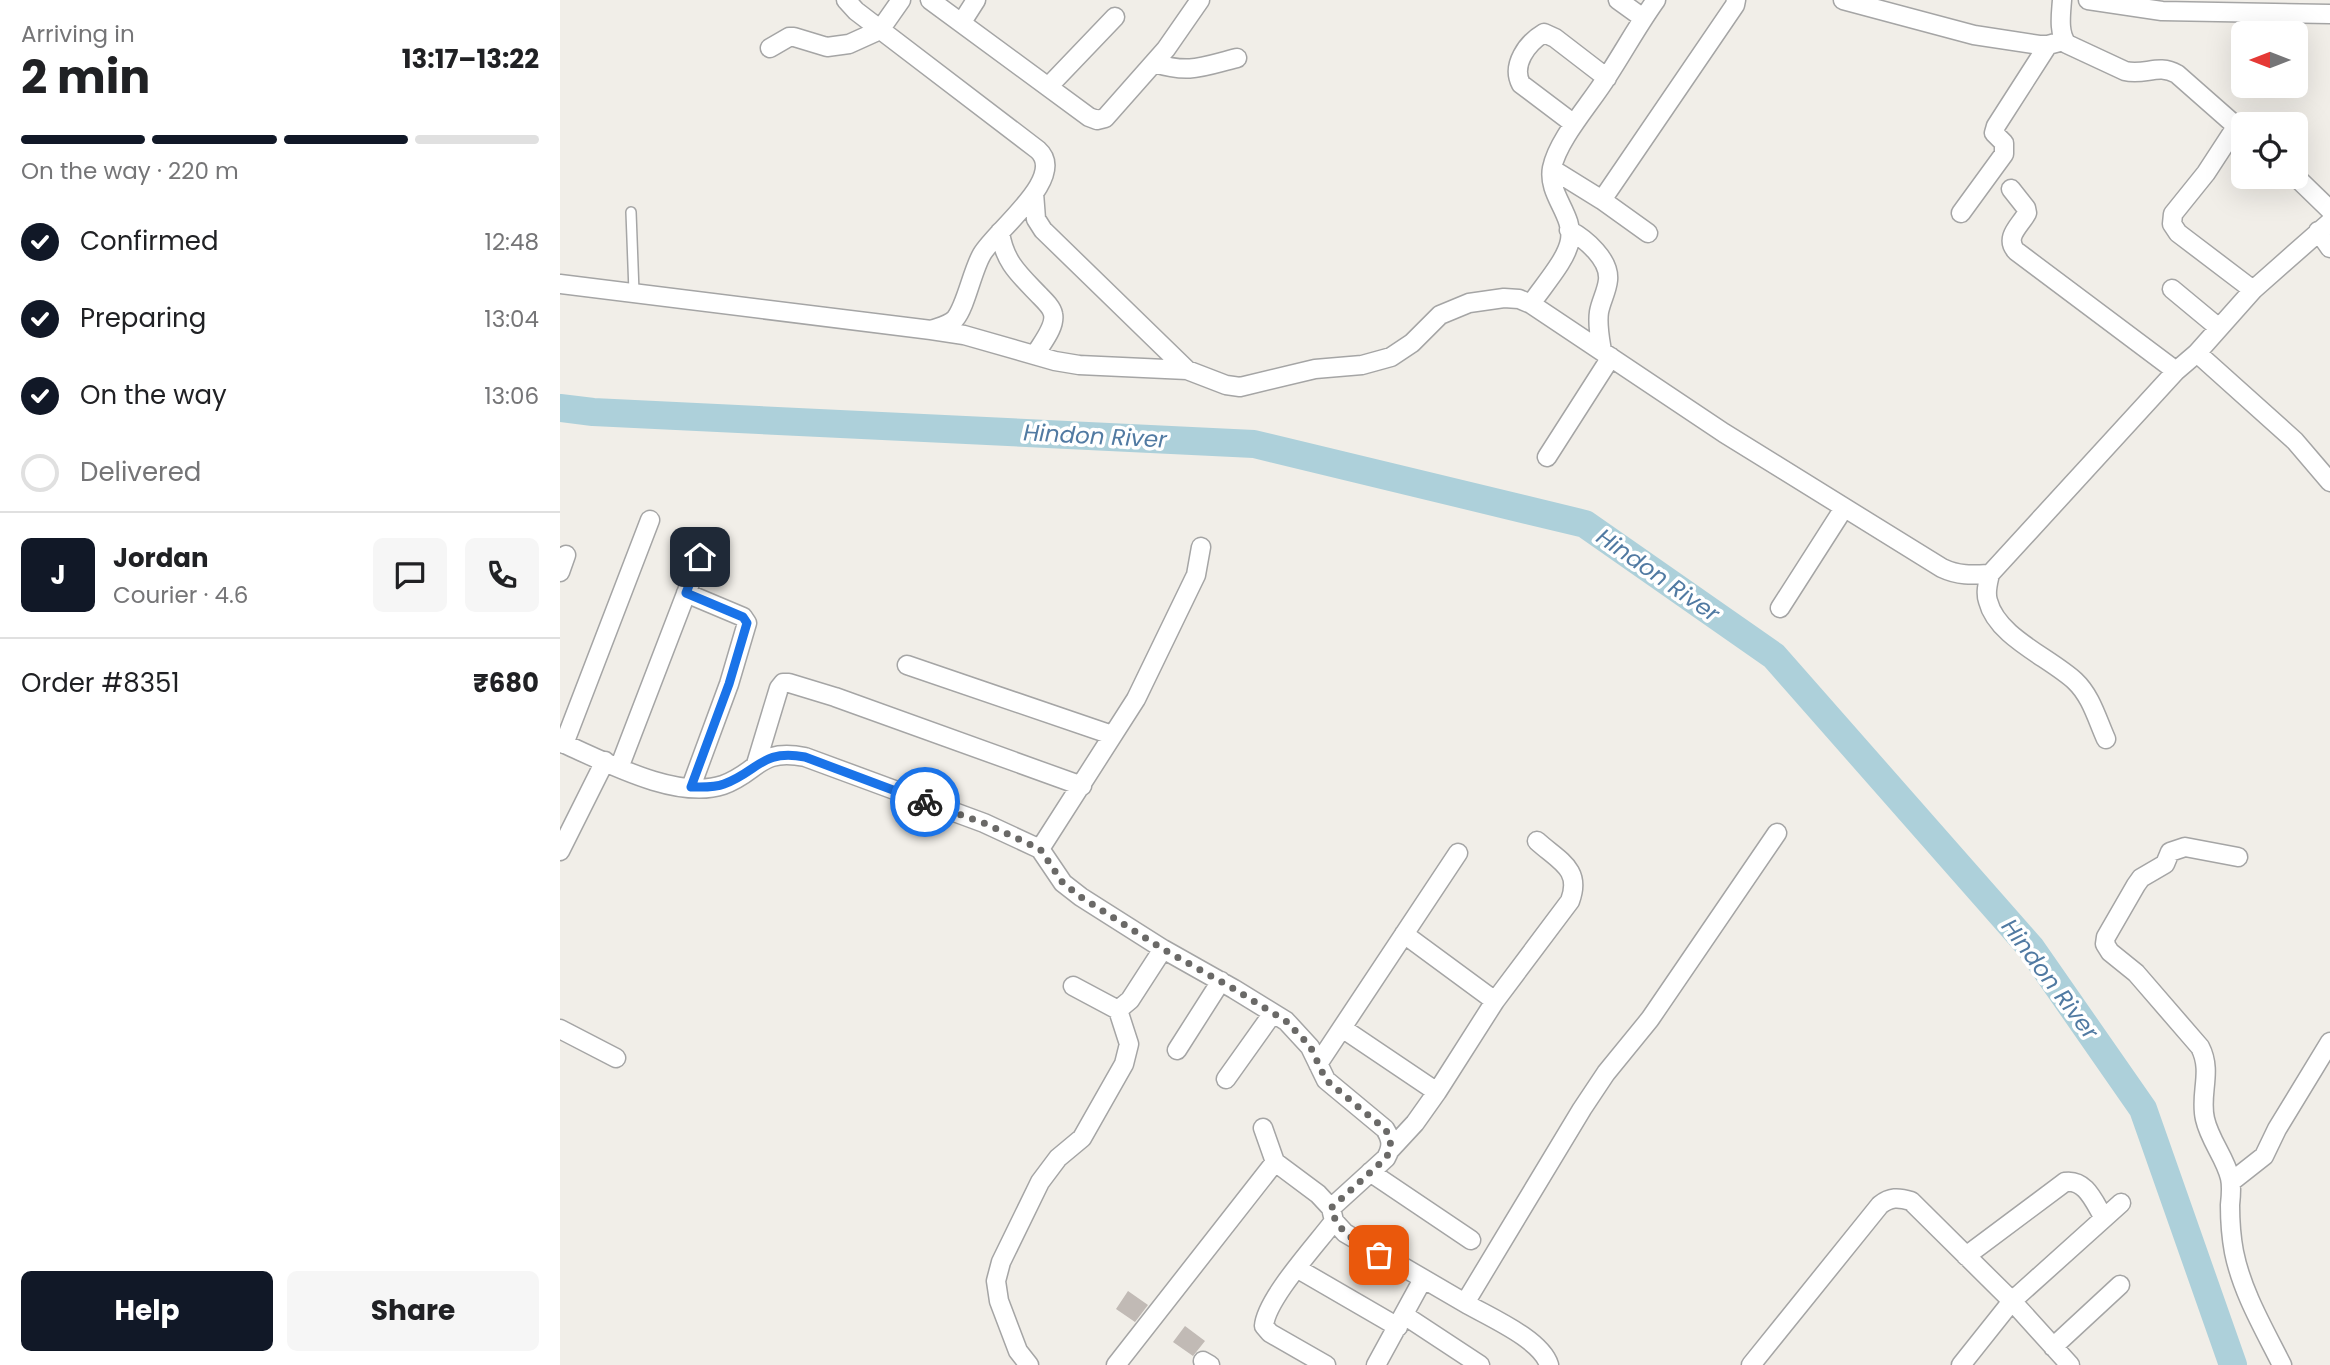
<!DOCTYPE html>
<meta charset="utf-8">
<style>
body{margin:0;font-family:Poppins,sans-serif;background:#f6f6f6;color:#202124;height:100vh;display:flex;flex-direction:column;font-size:26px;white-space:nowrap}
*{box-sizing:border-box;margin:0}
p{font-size:23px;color:#757577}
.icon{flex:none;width:38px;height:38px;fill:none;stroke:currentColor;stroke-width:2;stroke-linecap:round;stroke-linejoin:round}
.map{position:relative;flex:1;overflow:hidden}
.drawer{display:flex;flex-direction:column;background:#fff;width:560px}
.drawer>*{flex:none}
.needle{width:46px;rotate:270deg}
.tools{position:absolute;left:1671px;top:21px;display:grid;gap:14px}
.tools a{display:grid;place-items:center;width:77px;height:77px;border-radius:10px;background:#fff;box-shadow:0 7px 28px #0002;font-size:35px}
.pin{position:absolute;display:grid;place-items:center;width:60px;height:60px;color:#fff;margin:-30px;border-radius:14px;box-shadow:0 4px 10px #0006}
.courier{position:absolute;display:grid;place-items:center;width:70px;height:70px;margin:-35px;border:5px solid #1a73e8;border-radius:50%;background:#fff;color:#222;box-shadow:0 2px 9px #0007}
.headline em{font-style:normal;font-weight:700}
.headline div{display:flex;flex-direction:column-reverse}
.headline{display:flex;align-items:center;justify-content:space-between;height:119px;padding:0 21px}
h1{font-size:46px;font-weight:700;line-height:52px}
.bar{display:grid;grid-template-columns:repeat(4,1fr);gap:10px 7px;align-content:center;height:84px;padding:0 21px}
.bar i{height:9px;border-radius:5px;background:#e0e0e0}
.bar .on{background:#111827}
.bar p{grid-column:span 4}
.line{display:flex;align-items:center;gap:18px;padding:0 21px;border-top:2px solid #e0e0e0}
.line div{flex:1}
.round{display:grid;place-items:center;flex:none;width:74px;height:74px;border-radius:10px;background:#f6f6f6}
ol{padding:0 21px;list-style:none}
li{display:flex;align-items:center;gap:21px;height:77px}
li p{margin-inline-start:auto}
li .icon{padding:7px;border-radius:50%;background:#111827;color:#fff;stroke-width:4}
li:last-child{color:#757577}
li i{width:38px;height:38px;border:4px solid #e0e0e0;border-radius:50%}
.action{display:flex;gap:14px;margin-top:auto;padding:14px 21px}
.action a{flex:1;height:80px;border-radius:10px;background:#111827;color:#fff;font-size:28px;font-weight:700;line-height:80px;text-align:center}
.action a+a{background:#f6f6f6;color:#202124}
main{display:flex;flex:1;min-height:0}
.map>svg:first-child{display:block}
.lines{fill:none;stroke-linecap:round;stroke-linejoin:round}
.river{stroke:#add0da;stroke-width:28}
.building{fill:#c1bab5}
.service-casing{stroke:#a5a5a5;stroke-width:12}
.minor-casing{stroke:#a5a5a5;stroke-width:21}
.service{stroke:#fff;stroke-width:9}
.minor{stroke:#fff;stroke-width:18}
.done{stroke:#6a6967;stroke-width:7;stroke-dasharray:0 12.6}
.route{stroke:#1a73e8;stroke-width:9}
.labels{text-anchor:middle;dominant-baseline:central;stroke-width:7;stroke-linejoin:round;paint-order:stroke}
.water-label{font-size:23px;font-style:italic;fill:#517aa2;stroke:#fff}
</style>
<main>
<section class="drawer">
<div class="headline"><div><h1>2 min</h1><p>Arriving in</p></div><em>13:17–13:22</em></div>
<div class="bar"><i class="on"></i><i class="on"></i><i class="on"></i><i></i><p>On the way · 220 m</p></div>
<ol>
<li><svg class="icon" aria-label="check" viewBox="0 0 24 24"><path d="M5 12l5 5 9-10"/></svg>Confirmed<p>12:48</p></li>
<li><svg class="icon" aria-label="check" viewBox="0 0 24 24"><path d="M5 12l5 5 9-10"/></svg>Preparing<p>13:04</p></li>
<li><svg class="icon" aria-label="check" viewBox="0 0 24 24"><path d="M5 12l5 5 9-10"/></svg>On the way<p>13:06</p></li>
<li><i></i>Delivered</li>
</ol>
<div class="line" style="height:126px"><b class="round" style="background:#111827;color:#fff">J</b><div><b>Jordan</b><p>Courier · 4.6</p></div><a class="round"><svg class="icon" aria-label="chat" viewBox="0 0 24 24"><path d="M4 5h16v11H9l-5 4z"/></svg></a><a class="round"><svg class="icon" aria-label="phone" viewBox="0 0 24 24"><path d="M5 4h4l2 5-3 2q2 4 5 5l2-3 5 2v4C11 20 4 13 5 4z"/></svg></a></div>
<div class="line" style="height:91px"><div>Order #8351</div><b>₹680</b></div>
<div class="action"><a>Help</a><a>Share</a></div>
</section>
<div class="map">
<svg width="1770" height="1365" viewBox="0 0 1770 1365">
<rect width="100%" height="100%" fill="#f1eee8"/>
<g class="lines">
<path class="river" d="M0,408L33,412L694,444L1025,524L1214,656L1471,948L1583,1109L1673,1365"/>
</g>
<path class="building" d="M568,1291L588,1305L575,1322L556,1309Z
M625,1326L645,1341L633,1356L613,1342Z"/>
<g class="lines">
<defs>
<path id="service" d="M71,212L74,292"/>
<path id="minor" d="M286,0L296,11L478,150C508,177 436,230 422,254C412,271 406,306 395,319C389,325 379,327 371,330
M370,0L529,117L537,120L545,118L606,49L640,0
M1058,0L1083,18
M1283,0L1414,35L1479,45H1488L1503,41
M1502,0C1501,14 1498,33 1507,44L1565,71C1585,76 1598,63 1617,74L1684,133
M1528,0L1602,11L1770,14
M402,22L416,0
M210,48L229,37H234L267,47L289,44L320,30L341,0
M594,63C630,74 641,67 677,58
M488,87L555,17
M1014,124L961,84C951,65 967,43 984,33L995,38L1047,78
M1676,127L1646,173L1613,214L1612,224L1618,233L1693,290
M992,169L1042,200L1088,233
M1736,177L1770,210
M1451,189L1466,208L1467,213C1460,226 1444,237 1456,251L1616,371
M474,193L476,219L483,230L627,370
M1042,200L1175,5L1176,0
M1401,213L1444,154V143L1434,133L1436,126L1488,45
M1009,230C1026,239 1050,260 1048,280C1047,291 1041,301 1039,312C1037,325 1040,339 1042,351
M1758,231L1770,248
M440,232C444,262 460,275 480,296C485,301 492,308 493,314C496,327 481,344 475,355
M0,284L371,330L404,335L495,361L519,365L627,370L666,385L680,387L755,369L802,365L831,357L852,343L880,315L909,303L944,298L959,299L971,304L1164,433L1382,568C1399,576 1412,575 1430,574
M1612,289L1659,328
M971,304C982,287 1007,260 1010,240C1014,215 987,194 992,168C998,139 1031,103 1047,77C1064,51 1078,25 1096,0
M1637,353L1735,441L1770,482
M987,457L1051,357
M0,572L6,555
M126,593L183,617L187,623L169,684L131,787
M1220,608L1284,508
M347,665L552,735
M1546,739C1537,719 1531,696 1515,681C1489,657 1437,637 1428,601C1425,592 1428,583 1430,574L1616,371L1637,353L1693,290L1770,222
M0,742C42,760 116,801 163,785C199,772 198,748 245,757L424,823L480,849L503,883L521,897L603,949L674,989L726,1021L750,1047L766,1080L825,1129C832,1140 832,1147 826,1158L771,1208
M4,744L90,520
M196,764L219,688L223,683H229L275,697L522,786
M59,768L147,539
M480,849L576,699L636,575L641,547
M0,851L45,761
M1678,857L1625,847L1610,852L1605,864L1581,878L1576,885L1546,937L1545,944L1550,952L1576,973L1640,1047C1653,1072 1639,1094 1645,1119C1650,1141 1665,1157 1670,1178C1672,1187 1671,1196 1670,1205C1670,1221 1671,1236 1674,1252C1682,1292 1704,1329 1722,1365
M844,934L935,1001
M513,986L558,1010L570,1000L603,949
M782,1028L877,1092
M0,1029L56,1058
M617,1050L661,981
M758,1064L898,853
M666,1079L713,1013
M703,1128L715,1162L758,1194L771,1208L774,1221L785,1233L905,1303
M830,1150L855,1123L877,1092L935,1001L1010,901C1022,869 999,861 977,841
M810,1172L911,1240
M1671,1182L1704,1156L1717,1129L1770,1042
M1406,1256L1505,1182C1526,1179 1534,1202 1544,1218
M738,1269L838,1327
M844,1315L920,1365
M1493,1347L1560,1285
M643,1361L650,1365
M469,1365L458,1351L439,1301L436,1281L441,1262L480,1182L498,1158L522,1138L564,1064L569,1044L558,1010
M556,1365L715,1162
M766,1365L710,1333L704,1326C706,1299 756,1245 774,1221
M816,1365L863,1279
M989,1365C981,1339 929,1317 905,1303L1022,1109L1046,1073L1090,1019L1217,833
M1191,1365L1320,1205C1330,1197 1338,1197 1351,1201L1452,1301L1510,1365
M1401,1365L1452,1301L1561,1203"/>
</defs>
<use href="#service" class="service-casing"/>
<use href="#minor" class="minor-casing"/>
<use href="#service" class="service"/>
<use href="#minor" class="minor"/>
</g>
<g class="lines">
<path class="done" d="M365,802L424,823L480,849L503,883L521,897L603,949L674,989L726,1021L750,1046L766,1080L825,1129C832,1140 832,1147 826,1158L771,1208C777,1233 798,1242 819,1255"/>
<path class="route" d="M140,557L126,593L183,617L187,623L169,684L131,787C142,787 154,788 164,784C199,771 201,749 245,757L365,802"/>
</g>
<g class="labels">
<g class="water-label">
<text transform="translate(535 436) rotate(3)">Hindon River</text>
<text transform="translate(1098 575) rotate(35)">Hindon River</text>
<text transform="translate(1490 979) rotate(53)">Hindon River</text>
</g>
</g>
</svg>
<div class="tools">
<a><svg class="needle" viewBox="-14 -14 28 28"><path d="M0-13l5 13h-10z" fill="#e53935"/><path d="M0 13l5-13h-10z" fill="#757577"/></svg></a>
<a><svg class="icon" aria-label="locate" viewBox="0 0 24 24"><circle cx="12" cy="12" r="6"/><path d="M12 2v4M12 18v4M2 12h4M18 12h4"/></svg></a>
</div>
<div class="pin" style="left:819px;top:1255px;background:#ea580c"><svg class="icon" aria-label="bag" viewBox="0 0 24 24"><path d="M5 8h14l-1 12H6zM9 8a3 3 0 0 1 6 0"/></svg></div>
<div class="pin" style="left:140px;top:557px;background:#1f2937"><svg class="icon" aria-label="home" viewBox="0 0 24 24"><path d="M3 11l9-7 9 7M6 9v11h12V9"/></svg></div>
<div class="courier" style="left:365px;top:802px"><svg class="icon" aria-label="bike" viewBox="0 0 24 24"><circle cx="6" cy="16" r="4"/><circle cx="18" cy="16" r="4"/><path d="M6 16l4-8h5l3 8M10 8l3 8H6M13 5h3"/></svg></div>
</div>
</main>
